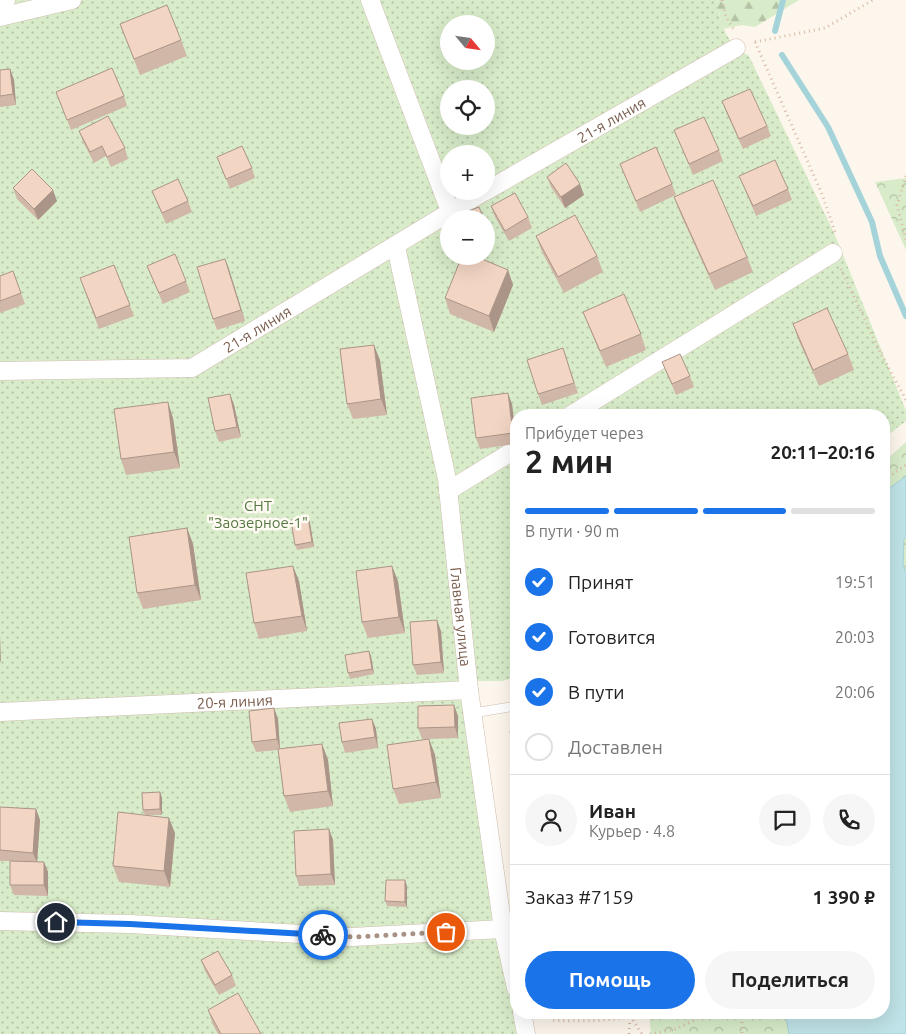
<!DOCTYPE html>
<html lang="ru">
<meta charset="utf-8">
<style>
body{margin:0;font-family:Ubuntu,sans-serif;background:#f6f6f6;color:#222;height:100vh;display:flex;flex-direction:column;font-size:19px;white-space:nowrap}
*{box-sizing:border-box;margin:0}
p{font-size:16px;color:#767676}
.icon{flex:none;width:28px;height:28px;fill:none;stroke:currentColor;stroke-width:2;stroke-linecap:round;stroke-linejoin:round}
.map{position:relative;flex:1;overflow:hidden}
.details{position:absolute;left:510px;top:409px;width:380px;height:610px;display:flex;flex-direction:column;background:#fff;border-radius:20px;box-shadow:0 5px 20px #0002}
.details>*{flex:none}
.needle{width:32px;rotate:119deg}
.tools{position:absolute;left:440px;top:15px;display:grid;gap:10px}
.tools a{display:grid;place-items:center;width:55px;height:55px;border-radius:50%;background:#fff;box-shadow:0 5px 20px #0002;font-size:25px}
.pin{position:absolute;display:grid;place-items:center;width:42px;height:42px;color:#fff;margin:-21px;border:2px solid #fff;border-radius:50%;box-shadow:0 1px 5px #0007}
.courier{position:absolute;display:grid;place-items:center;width:50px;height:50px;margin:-25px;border:4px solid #1a73e8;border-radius:50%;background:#fff;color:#222;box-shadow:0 1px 6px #0007}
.overview em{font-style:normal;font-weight:700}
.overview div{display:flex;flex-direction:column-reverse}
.overview{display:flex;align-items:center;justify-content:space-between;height:85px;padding:0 15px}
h1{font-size:32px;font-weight:700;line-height:38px}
.bar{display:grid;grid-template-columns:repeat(4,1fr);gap:8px 5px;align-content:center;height:60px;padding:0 15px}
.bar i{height:6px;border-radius:4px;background:#e0e0e0}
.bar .on{background:#1a73e8}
.bar p{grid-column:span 4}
.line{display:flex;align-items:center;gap:12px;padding:0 15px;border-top:1px solid #e0e0e0}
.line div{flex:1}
.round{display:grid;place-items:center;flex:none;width:52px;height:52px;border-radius:26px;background:#f6f6f6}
ol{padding:0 15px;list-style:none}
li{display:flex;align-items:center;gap:15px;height:55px}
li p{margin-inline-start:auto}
li .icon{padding:5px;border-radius:50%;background:#1a73e8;color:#fff;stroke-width:4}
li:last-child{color:#767676}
li i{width:28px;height:28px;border:2px solid #e0e0e0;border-radius:50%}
.primary-button{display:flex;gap:10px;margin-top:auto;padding:10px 15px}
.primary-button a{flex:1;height:58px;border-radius:30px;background:#1a73e8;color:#fff;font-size:20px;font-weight:700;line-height:58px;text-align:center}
.primary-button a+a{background:#f6f6f6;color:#222}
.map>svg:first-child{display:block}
.forest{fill:url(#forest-firs)}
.park{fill:url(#park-crowns)}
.garden{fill:url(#garden-dots);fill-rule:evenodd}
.water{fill:#bfe3e8;stroke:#a5d3da}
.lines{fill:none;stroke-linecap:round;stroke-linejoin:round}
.stream{stroke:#a5d3da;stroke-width:6}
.lane-casing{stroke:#d1beb0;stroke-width:10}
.street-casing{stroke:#d1beb0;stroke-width:19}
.path{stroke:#d9b8a5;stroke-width:3;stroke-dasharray:1 4;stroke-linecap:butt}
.lane{stroke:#fff;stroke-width:9}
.street{stroke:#fff;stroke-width:18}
.wall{fill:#d1b7a8}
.shaded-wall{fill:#aa9588}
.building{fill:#f3d5c3;stroke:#aa9588}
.done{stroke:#a89285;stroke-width:5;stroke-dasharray:0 9}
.route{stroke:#1a73e8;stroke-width:6}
.labels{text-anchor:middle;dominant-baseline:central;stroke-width:5;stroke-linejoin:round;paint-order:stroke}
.street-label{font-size:15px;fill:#7a5c4d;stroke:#fffaf3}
.park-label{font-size:15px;fill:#537a41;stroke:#fffaf3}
</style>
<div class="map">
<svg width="906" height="1034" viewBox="0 0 906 1034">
<defs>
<pattern id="forest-firs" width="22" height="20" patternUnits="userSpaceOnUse" patternTransform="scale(1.25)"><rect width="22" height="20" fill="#d8ecc9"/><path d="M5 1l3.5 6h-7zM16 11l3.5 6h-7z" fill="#b4c2a5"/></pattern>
<pattern id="park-crowns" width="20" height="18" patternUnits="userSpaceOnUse" patternTransform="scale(1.25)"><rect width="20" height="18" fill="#d8ecc9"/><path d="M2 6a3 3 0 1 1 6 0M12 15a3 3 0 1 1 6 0" fill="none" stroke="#b4c2a5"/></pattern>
<pattern id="garden-dots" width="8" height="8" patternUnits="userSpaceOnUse" patternTransform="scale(1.25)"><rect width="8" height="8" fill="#d8ecc9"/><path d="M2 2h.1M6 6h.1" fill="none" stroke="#b4c2a5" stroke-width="1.8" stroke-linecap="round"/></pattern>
</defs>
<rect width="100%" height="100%" fill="#fdf6ec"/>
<path class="forest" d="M716,0H799L755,27L742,25L723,29Z"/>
<path class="park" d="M906,178V250L875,182Z
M906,442V1034H651L649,1013L884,1012V462Z"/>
<path class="garden" d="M0,0H716C722,27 725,42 749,56L835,235L906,411V421L884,438V415H516V677L502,681H468L516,989V1012L526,1034H0ZM449,24H486V61H449ZM449,89H486V126H449ZM449,154H486V191H449ZM449,219H486V256H449Z"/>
<path class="water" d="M906,476V537L904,539L903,564L906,573V1034H789L785,1013L884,1012V492Z"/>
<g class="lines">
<path class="stream" d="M775,31L783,0
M782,55L828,127L872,222L880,256L906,316"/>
<defs>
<path id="lane" d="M473,713L516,706"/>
<g id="street">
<path d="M370,0L450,211"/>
<path d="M0,1L6,0"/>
<path d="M0,17L72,0"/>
<path id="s1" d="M486,191L736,48"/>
<path id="s2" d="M396,247L447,479L469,690L503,929L516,988"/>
<path id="s3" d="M0,371L192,368L485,191"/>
<path d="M571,415L833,253"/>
<path d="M448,491L516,449"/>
<path id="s4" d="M0,712L469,690"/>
<path d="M0,921L130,924L352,937L503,929"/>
<path d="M522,1012L526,1034"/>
</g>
</defs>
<use href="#lane" class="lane-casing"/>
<use href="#street" class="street-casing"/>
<path class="path" d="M722,0L726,17L734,30
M755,42L822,194L836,235
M755,42L825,28L873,0
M906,176L897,205L906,240
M841,269L881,354L906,400
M884,480L906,465
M516,731L511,732L516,761
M549,1012L552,1020C571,1022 630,1021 644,1012
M742,1012V1034
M630,1016L642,1034
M629,1034L630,1017
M650,1034L676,1029L711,1012"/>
<use href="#lane" class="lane"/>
<use href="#street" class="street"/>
</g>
<path class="wall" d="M120,24L181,40L187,56L140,75Z
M10,69L14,80L16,105L0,107V70Z
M56,92L124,96L127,106L71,130Z
M722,101L767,126L771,136L743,149L726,112Z
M674,130L719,150L723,161L693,175Z
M79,131L125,148L128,159L111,167L106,156L94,163L83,142Z
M217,157L252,168L255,178L230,189Z
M620,164L672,184L676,195L640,212L624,174Z
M739,176L788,189L792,200L756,216Z
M547,177L584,195L565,208L551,187Z
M13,188L57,201L38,220L17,199Z
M152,191L188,201L192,212L166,224Z
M674,197L747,257L753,272L715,290L680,213Z
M491,206L528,217L532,228L509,241L495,217Z
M486,226L492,241L486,243Z
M536,236L597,256L603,272L564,293L542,252Z
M225,259L245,321L217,330L213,319Z
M114,265L134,316L99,329L80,278Z
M147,266L186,281L190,292L163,304Z
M508,270L513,285L494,332L450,314L445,298Z
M13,271L25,304L0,313V276Z
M583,312L641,334L646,350L606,367L589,327Z
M793,324L848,354L854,370L819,386L798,339Z
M563,348L578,393L542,405L538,394Z
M380,360L387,415L353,419L347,404Z
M662,362L690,376L694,387L676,395Z
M230,394L234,405L241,437L219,442L215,431Z
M512,404L516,437V444L480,449L476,438Z
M173,418L180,468L126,475L121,459Z
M308,517L310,523L314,547L297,550L295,545Z
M187,528L193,544L201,600L143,609L137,593Z
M299,581L307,631L259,639L254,623Z
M398,581L405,633L368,638L362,622Z
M441,631L444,673L417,675L413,665Z
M371,656L374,674L350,679L348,673Z
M454,705L458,716V738L429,739L435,755L441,798L399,804L393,789L429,739H422L418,728Z
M274,708L278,719L280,749L322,744L328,760L333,806L290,812L284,796L278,750L256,752L252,742Z
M372,719L376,729L378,748L345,753L342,742Z
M160,792L162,798V815H145L143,810Z
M0,807L36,809L40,820L37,862H44L48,872V896L14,895L10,885V861H0Z
M329,829L333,840L335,885L299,886L296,876Z
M175,833L170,887L119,882L113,866Z
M407,886V907L387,906L385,901Z
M201,960L232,975L236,986L219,995L205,971Z
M208,1010L261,1034H218L213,1025Z"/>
<path class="shaded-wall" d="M10,69L14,80L16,105L13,94Z
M580,184L584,195L565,208L561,197Z
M53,190L57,201L38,220L34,209Z
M225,259L229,269L245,321L241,310Z
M508,270L513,285L494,332L489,316Z
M374,345L380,360L387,415L381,399Z
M508,393L512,404L516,441L513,433Z
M230,394L234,405L241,437L237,427Z
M168,402L173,418L180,468L174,452Z
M308,517L310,523L314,547L312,542Z
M187,528L193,544L201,600L195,585Z
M293,566L299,581L307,631L302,616Z
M392,566L398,581L405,633L399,617Z
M437,620L441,631L444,673L441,662Z
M0,635L1,663L0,660Z
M369,651L371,656L374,674L372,669Z
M454,705L458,716V738L455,727Z
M274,708L278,719L280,750L277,739Z
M372,719L376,729L378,748L375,737Z
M429,739L435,755L441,798L436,782Z
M322,744L328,760L333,806L328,791Z
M160,792L162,798V815L160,809Z
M36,809L40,820L37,863L33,853Z
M169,818L175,833L170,887L164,871Z
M329,829L333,840L335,885L331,874Z
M44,862L48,872V896L44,885Z
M405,880L407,886V907L405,902Z"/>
<path class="building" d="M167,5L181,40L134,59L120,24Z
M112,68L124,96L67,120L56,92Z
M10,69L13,94L0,96V70Z
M750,89L767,126L739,139L722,101Z
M108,116L125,148L107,157L102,146L90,152L79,131Z
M704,117L719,150L689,164L674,130Z
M242,146L252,168L226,179L217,157Z
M656,147L672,184L636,201L620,164Z
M775,160L788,189L753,206L739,176Z
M566,163L580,184L561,197L547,177Z
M32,169L53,190L34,209L13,188Z
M178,179L188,201L162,213L152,191Z
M713,180L747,257L709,274L674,197Z
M515,193L528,217L505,231L491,206Z
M479,207L484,219H459L457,215Z
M575,215L597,256L558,277L536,236Z
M175,254L186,281L159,293L147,266Z
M462,256H475L508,270L489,316L445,298Z
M225,259L241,310L213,319L197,267Z
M114,265L130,305L96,318L80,278Z
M13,271L21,293L0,301V276Z
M624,294L641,334L600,351L583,312Z
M827,308L848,354L813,370L793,324Z
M374,345L381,399L347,404L340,349Z
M563,348L574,383L538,394L527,360Z
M680,354L690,376L672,384L662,362Z
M508,393L513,433L476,438L471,398Z
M230,394L237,427L215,431L208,398Z
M168,402L174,452L121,459L114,409Z
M516,458V465L513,460Z
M308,517L312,542L295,545L291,520Z
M187,528L195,585L137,593L129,537Z
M293,566L302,616L254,623L246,573Z
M392,566L399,617L362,622L356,571Z
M437,620L441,662L413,665L410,622Z
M369,651L372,669L348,673L345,655Z
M454,705L455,727L418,728V706Z
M274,708L277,739L252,742L249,711Z
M372,719L375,737L342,742L339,723Z
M429,739L436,782L393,789L387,745Z
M322,744L328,791L284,796L278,749Z
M160,792V809L143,810L142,793Z
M0,807L36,809L33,853L0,850Z
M118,812L169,818L164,871L113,866Z
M329,829L331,874L296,876L294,831Z
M10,861L44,862V885H10Z
M386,880H405V902L385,901Z
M516,908V923L514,909Z
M218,951L232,975L215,985L201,960Z
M238,993L261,1034H221L208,1010Z"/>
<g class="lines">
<path class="done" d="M323,935L352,937L446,932"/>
<path class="route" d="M56,922L130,924L323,935"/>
</g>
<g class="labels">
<g class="street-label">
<text stroke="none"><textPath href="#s1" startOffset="144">21-я линия</textPath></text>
<text stroke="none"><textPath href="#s3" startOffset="268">21-я линия</textPath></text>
<text stroke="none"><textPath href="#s2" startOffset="376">Главная улица</textPath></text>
<text stroke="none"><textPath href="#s4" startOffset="235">20-я линия</textPath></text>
</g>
<g class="park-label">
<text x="258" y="505">СНТ<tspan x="258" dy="17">"Заозерное-1"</tspan></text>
</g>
</g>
</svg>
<div class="tools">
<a><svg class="needle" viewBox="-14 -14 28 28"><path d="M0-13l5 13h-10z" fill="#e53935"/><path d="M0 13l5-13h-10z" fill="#767676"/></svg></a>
<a><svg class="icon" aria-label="locate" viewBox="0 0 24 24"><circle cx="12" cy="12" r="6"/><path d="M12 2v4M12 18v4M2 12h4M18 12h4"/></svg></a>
<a>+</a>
<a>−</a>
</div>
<div class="pin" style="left:446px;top:932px;background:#ea580c"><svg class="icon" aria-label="bag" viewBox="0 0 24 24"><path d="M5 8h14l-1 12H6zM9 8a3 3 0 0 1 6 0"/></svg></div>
<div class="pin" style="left:56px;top:922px;background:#1f2937"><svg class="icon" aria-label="home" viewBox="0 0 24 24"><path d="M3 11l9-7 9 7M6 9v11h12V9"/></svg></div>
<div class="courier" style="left:323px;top:935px"><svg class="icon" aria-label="bike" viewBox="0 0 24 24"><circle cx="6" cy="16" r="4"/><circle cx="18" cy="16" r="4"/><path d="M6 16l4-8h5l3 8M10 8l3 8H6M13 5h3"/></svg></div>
<section class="details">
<div class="overview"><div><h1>2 мин</h1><p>Прибудет через</p></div><em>20:11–20:16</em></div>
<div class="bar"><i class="on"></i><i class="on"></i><i class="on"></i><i></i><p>В пути · 90 m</p></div>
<ol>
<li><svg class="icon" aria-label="check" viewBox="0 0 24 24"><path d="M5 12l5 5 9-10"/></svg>Принят<p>19:51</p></li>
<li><svg class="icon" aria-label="check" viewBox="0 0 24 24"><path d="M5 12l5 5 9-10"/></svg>Готовится<p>20:03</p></li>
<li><svg class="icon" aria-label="check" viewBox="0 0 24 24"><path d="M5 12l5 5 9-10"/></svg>В пути<p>20:06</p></li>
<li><i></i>Доставлен</li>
</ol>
<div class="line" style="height:90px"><a class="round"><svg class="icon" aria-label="person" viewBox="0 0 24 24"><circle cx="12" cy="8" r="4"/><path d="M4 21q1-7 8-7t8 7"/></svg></a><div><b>Иван</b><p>Курьер · 4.8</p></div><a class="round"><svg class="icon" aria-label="chat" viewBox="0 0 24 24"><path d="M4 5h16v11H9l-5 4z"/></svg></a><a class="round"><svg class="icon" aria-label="phone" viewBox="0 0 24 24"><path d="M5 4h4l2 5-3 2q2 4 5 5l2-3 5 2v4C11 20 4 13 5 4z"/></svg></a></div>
<div class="line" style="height:65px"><div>Заказ #7159</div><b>1 390 ₽</b></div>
<div class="primary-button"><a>Помощь</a><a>Поделиться</a></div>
</section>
</div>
